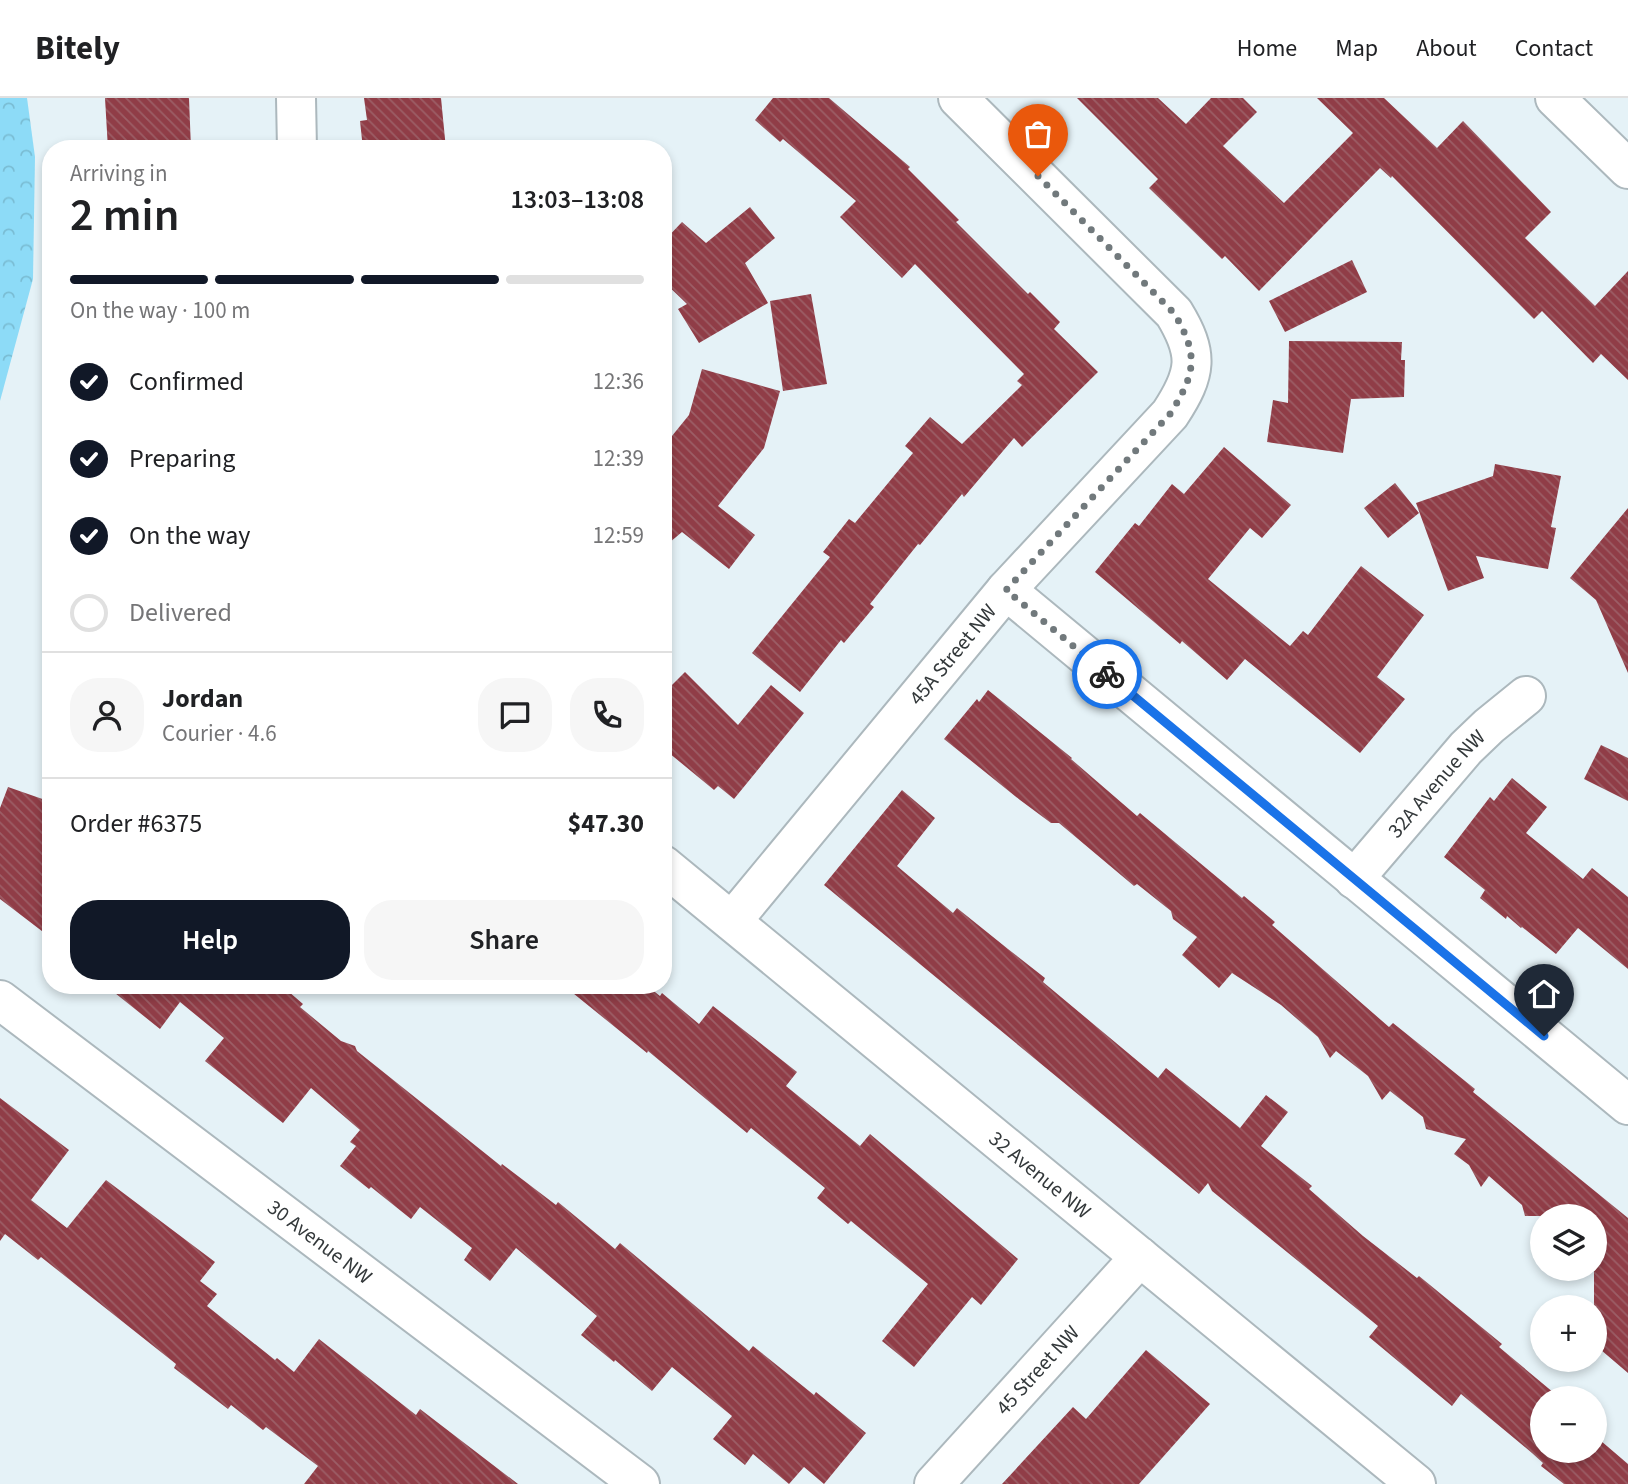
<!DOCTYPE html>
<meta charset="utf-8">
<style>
body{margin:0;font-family:"Source Sans 3",sans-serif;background:#f6f6f6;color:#202124;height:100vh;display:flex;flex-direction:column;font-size:26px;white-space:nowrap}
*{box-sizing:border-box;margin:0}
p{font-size:23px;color:#757577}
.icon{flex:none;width:38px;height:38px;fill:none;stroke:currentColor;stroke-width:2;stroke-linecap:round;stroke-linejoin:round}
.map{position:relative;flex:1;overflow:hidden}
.drawer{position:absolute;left:42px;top:42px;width:630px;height:854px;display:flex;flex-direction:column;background:#fff;border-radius:28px;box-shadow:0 4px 10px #0003}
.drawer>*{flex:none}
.tools{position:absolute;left:1530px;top:1106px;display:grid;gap:14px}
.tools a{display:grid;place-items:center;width:77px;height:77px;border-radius:50%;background:#fff;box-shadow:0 4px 10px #0003;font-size:35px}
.pin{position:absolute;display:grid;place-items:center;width:60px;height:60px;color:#fff;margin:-72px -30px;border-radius:50% 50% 50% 0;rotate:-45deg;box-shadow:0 0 7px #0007}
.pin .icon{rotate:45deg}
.courier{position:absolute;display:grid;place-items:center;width:70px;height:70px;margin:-35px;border:5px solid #1a73e8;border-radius:50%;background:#fff;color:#222;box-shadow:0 2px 9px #0007}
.summary em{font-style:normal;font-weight:600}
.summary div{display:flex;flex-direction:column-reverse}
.summary{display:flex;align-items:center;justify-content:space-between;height:119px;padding:0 28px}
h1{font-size:46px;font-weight:600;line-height:52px}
.bar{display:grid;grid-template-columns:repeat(4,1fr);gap:10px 7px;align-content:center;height:84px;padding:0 28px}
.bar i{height:9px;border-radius:5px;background:#e0e0e0}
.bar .on{background:#111827}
.bar p{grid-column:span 4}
.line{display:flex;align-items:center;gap:18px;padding:0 28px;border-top:2px solid #e0e0e0}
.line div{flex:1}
.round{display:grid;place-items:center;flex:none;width:74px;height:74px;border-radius:28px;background:#f6f6f6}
ol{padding:0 28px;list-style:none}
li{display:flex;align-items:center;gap:21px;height:77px}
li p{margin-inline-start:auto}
li .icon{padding:7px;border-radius:50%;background:#111827;color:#fff;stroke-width:4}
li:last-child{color:#757577}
li i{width:38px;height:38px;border:4px solid #e0e0e0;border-radius:50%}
.button{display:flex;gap:14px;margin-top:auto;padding:14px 28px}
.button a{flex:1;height:80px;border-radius:28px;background:#111827;color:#fff;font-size:28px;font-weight:600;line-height:80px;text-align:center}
.button a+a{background:#f6f6f6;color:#202124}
header{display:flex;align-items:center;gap:42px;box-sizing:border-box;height:98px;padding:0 35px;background:#fff;border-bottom:2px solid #e0e0e0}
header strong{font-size:33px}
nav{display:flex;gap:38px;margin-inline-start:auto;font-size:24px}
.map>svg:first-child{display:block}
.park{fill:url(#park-crowns)}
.building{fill:url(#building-back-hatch)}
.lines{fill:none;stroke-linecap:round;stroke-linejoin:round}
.minor-casing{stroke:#acb8bd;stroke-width:42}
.minor{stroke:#fff;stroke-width:38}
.done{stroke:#71797c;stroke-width:7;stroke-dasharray:0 12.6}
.route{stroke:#1a73e8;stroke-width:9}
.labels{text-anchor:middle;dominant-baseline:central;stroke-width:7;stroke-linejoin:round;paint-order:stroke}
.street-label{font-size:21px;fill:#33383a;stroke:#e5f2f7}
</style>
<header>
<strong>Bitely</strong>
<nav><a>Home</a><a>Map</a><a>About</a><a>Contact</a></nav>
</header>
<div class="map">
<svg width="1628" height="1386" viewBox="0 0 1628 1386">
<defs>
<pattern id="park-crowns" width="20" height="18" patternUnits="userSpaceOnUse" patternTransform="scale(1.75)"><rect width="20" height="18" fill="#8ddbf7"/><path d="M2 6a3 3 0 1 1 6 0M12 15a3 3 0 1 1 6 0" fill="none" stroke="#7abdd4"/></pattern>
<pattern id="building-back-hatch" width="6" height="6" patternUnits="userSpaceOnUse" patternTransform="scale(1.75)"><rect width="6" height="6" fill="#903d47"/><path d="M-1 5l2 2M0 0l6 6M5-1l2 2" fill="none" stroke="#9c5e66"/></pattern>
</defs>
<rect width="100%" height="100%" fill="#e5f2f7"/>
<path class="park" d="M0,0H27L35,59L33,181L0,303Z"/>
<path class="building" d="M105,0H189L191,51H108Z
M364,0H441L446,51H363L360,23L367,22Z
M773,0H829L910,69L908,71L959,122L956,124L1028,196L1030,194L1060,224L1054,231L1098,274L1022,349L1014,340L964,399L962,396L920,447L918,446L870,506L874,509L844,545L841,542L800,594L752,555L830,459L823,454L849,421L855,425L913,355L905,348L930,319L962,346L1022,287L1017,283L1024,276L915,166L902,180L840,119L856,103L783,41L780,44L755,22Z
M1077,0H1158L1186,26L1211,0H1243L1257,14L1223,48L1284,105L1353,35L1317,0H1384L1437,50L1463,23L1551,114L1525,140L1595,208L1628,173V282L1601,256L1593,265L1542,213L1534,221L1392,78L1391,80L1380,70L1259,193L1225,158L1222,161L1149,90L1158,81Z
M750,109L775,140L745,165L768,205L699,245L678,211L687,206L663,183V144L682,124L706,145Z
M1352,162L1367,194L1285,234L1269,203Z
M811,196L827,286L783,293L770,203Z
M1289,243L1402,244L1401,262H1405L1404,299L1351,301L1343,355L1267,344L1273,302L1288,305Z
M702,271L780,293L764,350L718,408L755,437L729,471L682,434L663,450V349L689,317Z
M1224,349L1291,407L1262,440L1250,430L1208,481L1290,548L1303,533L1308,537L1361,468L1424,517L1377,579L1405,601L1360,655L1245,561L1227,582L1182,543L1180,546L1095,474L1135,425L1139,428L1172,386L1184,396Z
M1495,366L1561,378L1551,429L1556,430L1548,471L1476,458L1484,480L1448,493L1416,405L1493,378Z
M1395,385L1419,415L1388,440L1364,410Z
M1628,410V575L1596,502L1570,480Z
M685,574L738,627L771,587L804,615L734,701L718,688L714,692L663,650V596Z
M988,592L1072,660L1071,661L1137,718L1140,715L1242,800L1244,798L1275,824L1272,827L1389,929L1393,925L1475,991L1473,994L1628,1120V1275L1594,1246V1118H1525L1522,1107L1489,1078L1481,1089L1469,1067L1454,1056L1466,1041L1426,1031L1423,1019L1390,993L1382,1002L1368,978L1336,953L1330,960L1318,939L1281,907L1232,875L1219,890L1182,857L1197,839L1173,821L1171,813L1137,786L1134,788L1059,725H1051L1020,702L944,641L977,601L979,604Z
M1601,647L1628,660V703L1584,681Z
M1512,680L1547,709L1526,735L1583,781L1592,770L1628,799V871L1578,830L1556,856L1522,829L1521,830L1507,818L1506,821L1480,800L1485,792L1444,759L1490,699L1494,703Z
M8,689L51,704V840L0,801V710Z
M902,692L935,720L897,768L953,815L957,810L1008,851L1045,880L1043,884L1158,980L1166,970L1240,1030L1266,997L1288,1014L1261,1048L1312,1088L1309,1091L1363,1138L1417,1180L1419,1178L1502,1246L1499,1249L1560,1300H1542V1353H1594V1337L1628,1366V1386H1564L1541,1368L1543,1365L1532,1355L1461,1296L1452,1308L1369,1239L1378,1228L1212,1093L1208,1085L1199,1096L824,787Z
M105,887H281L303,906L300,909L341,943L355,948L357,953L501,1068L502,1066L556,1107L558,1104L615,1151L620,1145L749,1253L753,1248L814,1297L816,1294L866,1335L824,1386L804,1369L789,1386L753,1356L745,1367L713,1341L732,1318L672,1269L652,1293L615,1262L614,1264L581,1237L597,1218L516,1150L490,1183L464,1162L472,1150L420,1109L411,1121L371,1089L369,1091L340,1068L356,1048L350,1044L360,1032L311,990L283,1025L205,963L224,940L180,904L160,931Z
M563,887H646L660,898L662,895L699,926L713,908L797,974L786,988L860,1048L870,1036L1018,1161L981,1207L972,1199L914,1269L882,1243L928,1186L851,1123L848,1126L817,1100L825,1090L751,1030L747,1035L648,953L647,955Z
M0,1000L69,1052L31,1102L67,1130L106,1082L215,1164L200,1183L217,1196L207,1208L275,1262L277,1260L294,1274L319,1241L416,1317L420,1311L518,1386H304L318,1368L266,1329L263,1332L231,1307L228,1311L174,1270L176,1266L41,1159L38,1162L5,1136L0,1143Z
M1146,1252L1210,1306L1139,1386H1002L1073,1309L1086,1321Z"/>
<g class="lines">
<defs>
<g id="minor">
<path d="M296,0L297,51"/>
<path d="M1555,0L1628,71"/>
<path d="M1006,492L1628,1007"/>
<path id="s1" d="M663,767L1416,1386"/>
<path id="s2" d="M1354,781L1466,650L1489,628L1526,598"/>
<path id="s3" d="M732,823L1006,492L1170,316C1197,275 1199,256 1174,215L958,0"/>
<path id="s4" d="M0,902L640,1386"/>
<path id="s5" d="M934,1386L1140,1159"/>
</g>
</defs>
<use href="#minor" class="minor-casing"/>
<use href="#minor" class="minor"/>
</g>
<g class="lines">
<path class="done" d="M1038,78L1174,215C1199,257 1196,275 1170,316L1006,492L1107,576"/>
<path class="route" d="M1107,576L1544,938"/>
</g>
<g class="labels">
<g class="street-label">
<text stroke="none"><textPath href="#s3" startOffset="346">45A Street NW</textPath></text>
<text stroke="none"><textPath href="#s2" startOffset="126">32A Avenue NW</textPath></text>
<text stroke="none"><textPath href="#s1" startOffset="488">32 Avenue NW</textPath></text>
<text stroke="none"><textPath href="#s4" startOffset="401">30 Avenue NW</textPath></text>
<text stroke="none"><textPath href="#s5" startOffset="154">45 Street NW</textPath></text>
</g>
</g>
</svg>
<div class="tools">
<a><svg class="icon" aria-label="layers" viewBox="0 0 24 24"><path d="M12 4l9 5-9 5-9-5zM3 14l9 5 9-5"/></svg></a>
<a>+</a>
<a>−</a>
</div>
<div class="pin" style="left:1038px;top:78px;background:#ea580c"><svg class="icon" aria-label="bag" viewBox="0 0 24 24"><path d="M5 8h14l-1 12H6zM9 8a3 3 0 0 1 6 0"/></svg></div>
<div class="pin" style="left:1544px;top:938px;background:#1f2937"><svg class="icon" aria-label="home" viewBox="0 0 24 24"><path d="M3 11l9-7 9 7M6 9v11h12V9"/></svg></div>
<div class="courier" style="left:1107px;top:576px"><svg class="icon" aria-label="bike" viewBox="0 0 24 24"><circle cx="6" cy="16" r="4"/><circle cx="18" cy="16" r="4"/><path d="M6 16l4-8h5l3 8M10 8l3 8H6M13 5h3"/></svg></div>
<section class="drawer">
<div class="summary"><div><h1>2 min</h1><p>Arriving in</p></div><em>13:03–13:08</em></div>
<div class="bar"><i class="on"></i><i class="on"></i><i class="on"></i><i></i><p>On the way · 100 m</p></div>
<ol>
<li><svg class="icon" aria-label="check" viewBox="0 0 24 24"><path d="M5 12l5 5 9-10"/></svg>Confirmed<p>12:36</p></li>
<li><svg class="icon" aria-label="check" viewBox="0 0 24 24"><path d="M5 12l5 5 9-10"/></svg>Preparing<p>12:39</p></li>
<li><svg class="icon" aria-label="check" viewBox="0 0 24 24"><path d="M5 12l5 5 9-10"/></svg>On the way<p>12:59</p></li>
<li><i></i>Delivered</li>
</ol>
<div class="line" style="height:126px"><a class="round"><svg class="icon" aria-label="person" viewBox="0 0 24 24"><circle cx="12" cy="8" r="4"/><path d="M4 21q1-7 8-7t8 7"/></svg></a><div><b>Jordan</b><p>Courier · 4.6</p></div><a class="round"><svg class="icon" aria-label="chat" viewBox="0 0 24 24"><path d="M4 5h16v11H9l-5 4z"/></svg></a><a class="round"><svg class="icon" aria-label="phone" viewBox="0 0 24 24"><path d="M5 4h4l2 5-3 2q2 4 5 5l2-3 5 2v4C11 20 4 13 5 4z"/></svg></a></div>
<div class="line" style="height:91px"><div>Order #6375</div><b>$47.30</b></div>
<div class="button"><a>Help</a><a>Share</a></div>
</section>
</div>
